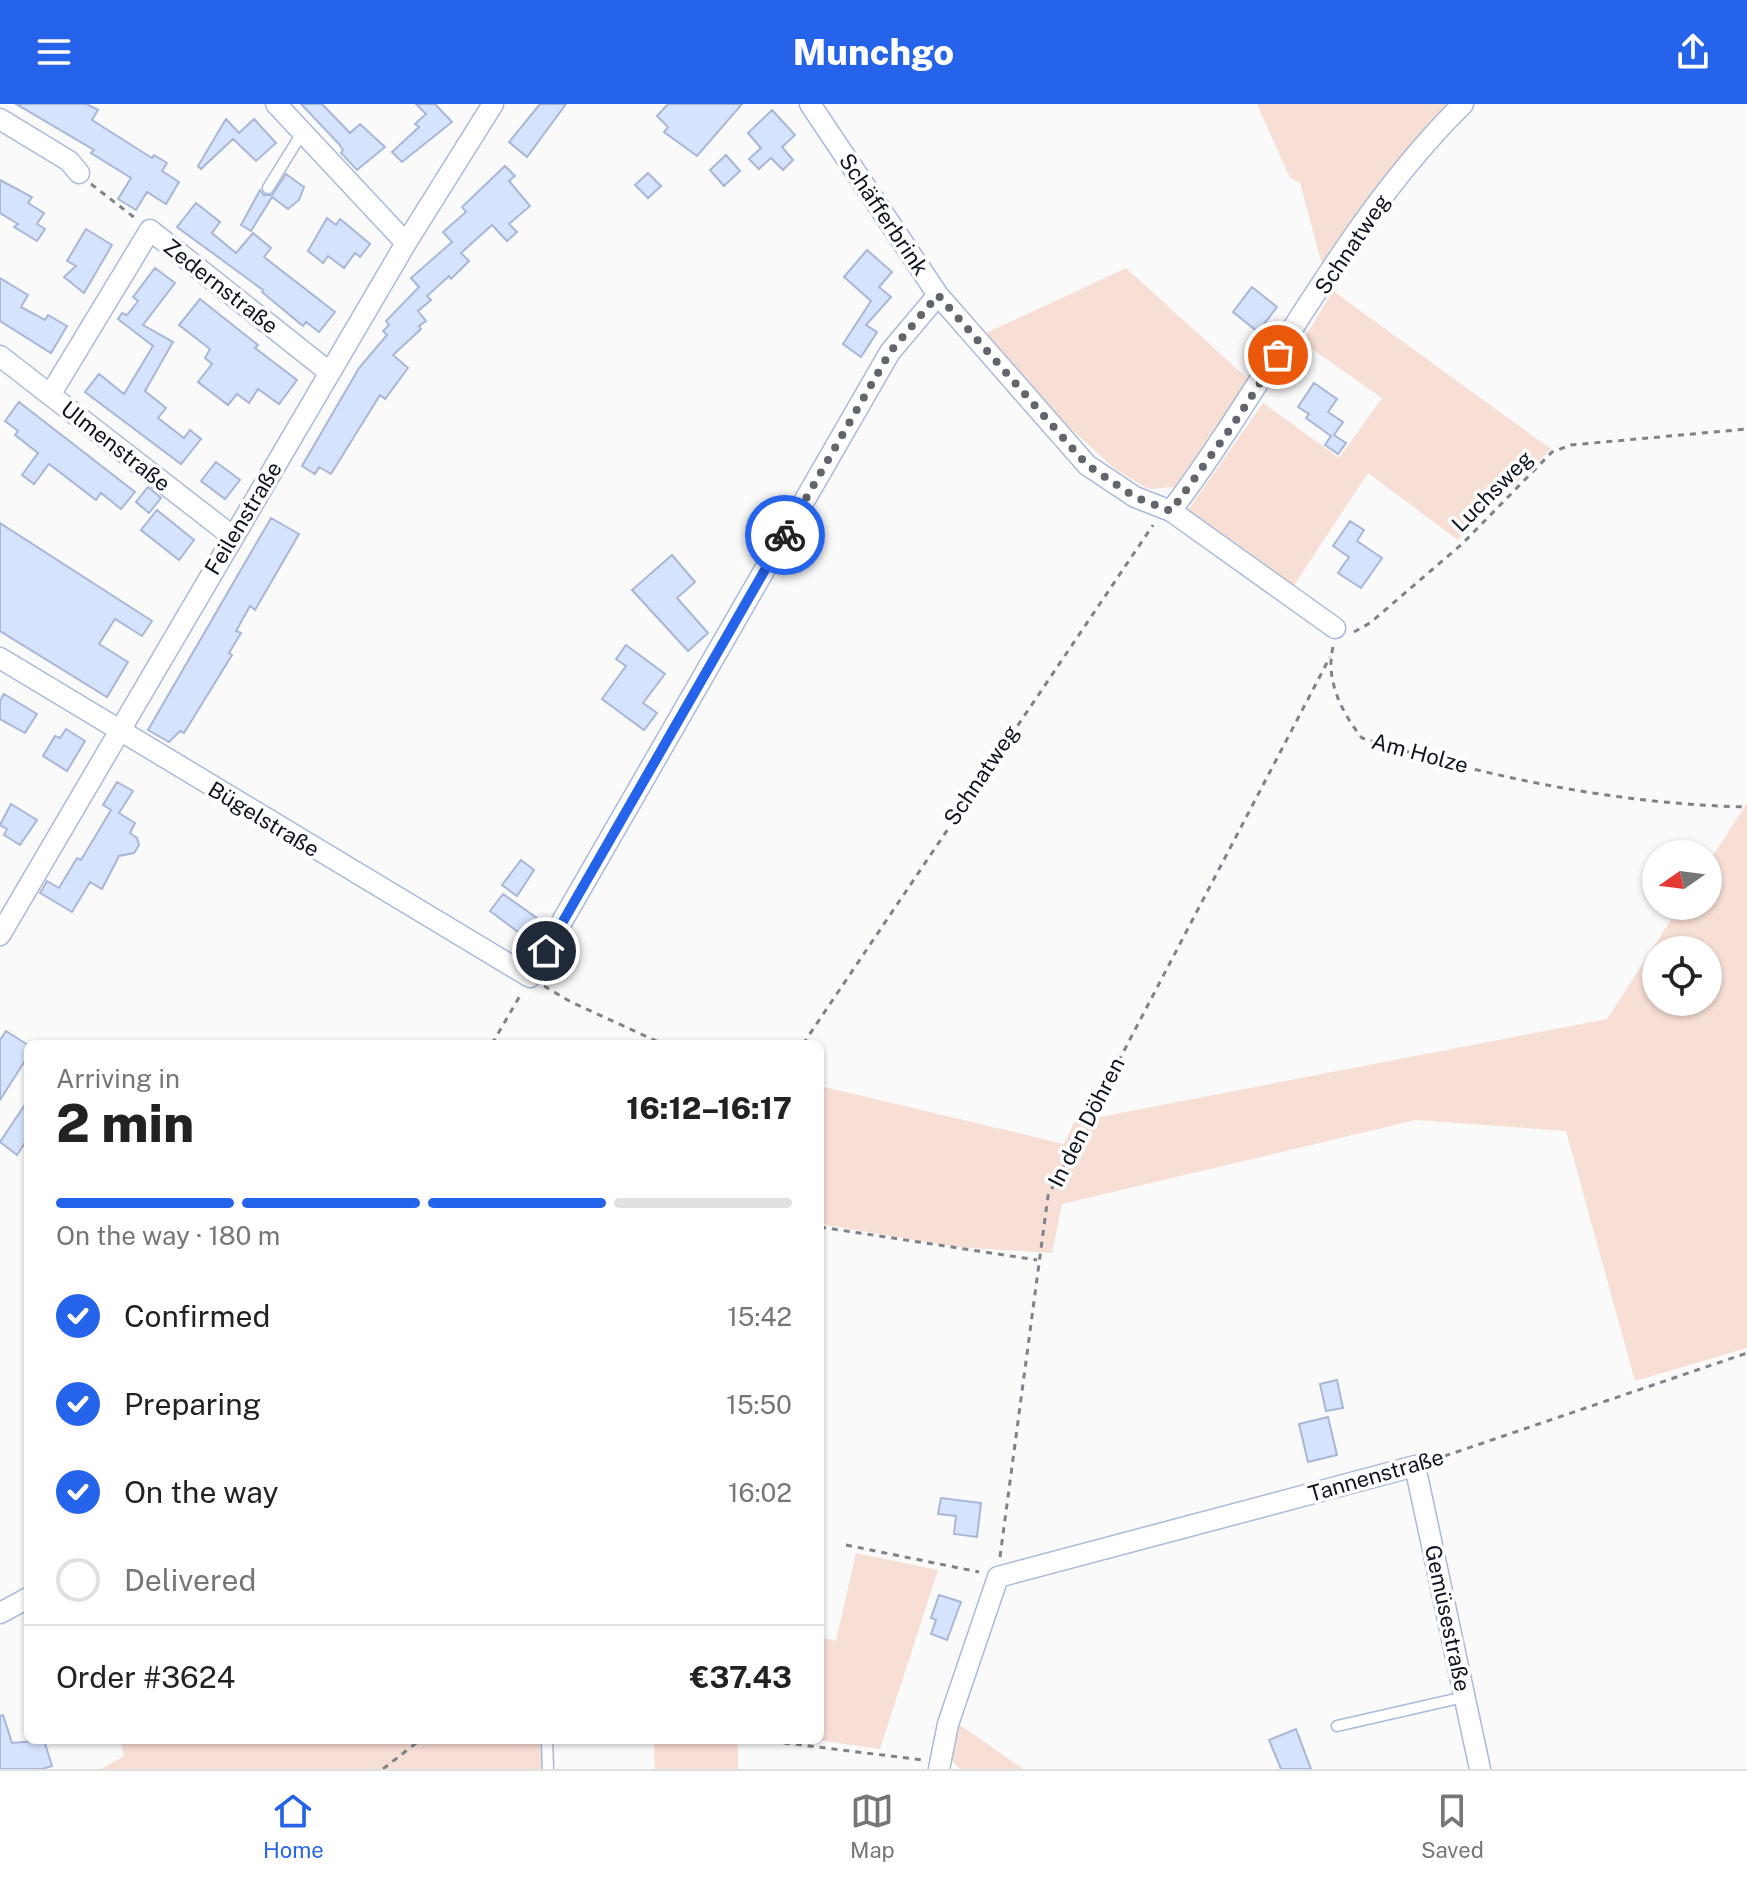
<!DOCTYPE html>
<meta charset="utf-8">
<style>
body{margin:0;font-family:"Public Sans",sans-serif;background:#f6f6f6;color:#222;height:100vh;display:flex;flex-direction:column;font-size:30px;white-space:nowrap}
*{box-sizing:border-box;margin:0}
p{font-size:26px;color:#767676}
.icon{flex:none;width:44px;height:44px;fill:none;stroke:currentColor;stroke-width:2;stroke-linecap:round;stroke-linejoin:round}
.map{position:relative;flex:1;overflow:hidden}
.sheet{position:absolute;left:24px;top:936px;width:800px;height:704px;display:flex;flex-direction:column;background:#fff;border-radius:12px;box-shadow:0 2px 6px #0004}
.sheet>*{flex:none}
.needle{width:52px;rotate:256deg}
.tools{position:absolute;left:1642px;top:736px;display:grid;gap:16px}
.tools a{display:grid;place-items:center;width:80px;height:80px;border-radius:50%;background:#fff;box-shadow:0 2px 6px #0004;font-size:40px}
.pin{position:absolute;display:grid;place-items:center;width:68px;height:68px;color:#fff;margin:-34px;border:4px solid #fff;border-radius:50%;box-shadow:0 2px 8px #0007}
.courier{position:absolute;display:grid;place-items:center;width:80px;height:80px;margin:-40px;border:6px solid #2563eb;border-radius:50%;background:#fff;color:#222;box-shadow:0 2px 10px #0007}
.head em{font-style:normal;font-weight:800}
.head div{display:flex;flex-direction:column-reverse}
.head{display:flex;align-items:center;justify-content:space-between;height:136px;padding:0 32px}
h1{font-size:52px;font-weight:800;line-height:60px}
.bar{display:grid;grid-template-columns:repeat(4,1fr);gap:12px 8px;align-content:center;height:96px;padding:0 32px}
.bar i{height:10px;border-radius:6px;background:#e0e0e0}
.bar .on{background:#2563eb}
.bar p{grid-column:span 4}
.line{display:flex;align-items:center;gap:20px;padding:0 32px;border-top:2px solid #e0e0e0}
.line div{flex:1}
ol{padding:0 32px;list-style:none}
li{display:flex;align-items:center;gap:24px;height:88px}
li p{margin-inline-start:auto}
li .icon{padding:8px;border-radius:50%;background:#2563eb;color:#fff;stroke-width:4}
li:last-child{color:#767676}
li i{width:44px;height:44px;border:4px solid #e0e0e0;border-radius:50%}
header{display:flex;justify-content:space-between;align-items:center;height:104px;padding:0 32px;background:#2563eb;color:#fff;font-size:36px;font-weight:800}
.tabs{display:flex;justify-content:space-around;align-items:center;height:112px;border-top:2px solid #e0e0e0;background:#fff;font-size:22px;color:#767676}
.tabs a{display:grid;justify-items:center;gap:4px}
.tabs .on{color:#2563eb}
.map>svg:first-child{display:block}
.green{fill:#f7dfd5;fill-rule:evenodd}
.building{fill:#d6e3fc;stroke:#a8b7d6;stroke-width:2}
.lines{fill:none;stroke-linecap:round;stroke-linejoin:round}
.service-casing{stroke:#aabad9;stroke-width:13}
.minor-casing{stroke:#aabad9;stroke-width:23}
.path{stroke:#7f8288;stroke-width:3;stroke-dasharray:6 6;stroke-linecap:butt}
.service{stroke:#fff;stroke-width:10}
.minor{stroke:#fff;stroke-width:20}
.done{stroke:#61656c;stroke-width:8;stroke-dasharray:0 14.4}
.route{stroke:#2563eb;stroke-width:10}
.labels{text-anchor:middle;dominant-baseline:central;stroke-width:7;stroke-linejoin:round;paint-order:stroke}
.street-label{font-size:22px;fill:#0f1520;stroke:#fff}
</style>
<header><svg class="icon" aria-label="menu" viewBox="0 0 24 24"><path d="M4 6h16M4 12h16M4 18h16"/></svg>Munchgo<svg class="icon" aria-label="share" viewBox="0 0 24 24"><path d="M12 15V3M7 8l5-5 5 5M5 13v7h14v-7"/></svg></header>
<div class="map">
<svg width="1747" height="1665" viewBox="0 0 1747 1665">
<rect width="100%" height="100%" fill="#fafafa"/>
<path class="green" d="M1257,0H1448L1383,77L1323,164L1300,79L1290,74Z
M1126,164L1249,276L1175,383L1148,385L1115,365L1024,282L984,230Z
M1333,187L1551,345L1458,436L1368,369L1292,484L1193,414L1188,406L1263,299L1339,354L1382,294L1302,238Z
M1747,699V1244L1635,1277L1566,1027L1416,1016L1062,1100L1052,1149L956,1143L820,1120V982L1064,1040L1074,1018L1607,915L1680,802H1708V759ZM1656,846H1708V898H1656Z
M856,1449L938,1466L880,1645L817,1636H820V1533L836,1537Z
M956,1618L1023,1665H960L949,1653Z
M120,1636H544V1665H101L124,1652Z
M602,1636H738V1665H655L654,1640Z"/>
<path class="building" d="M16,0H87L98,6L92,16L152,54L154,51L167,59L162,67L179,78L166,100L147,88L136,106L118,95L131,74L91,49L94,46Z
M301,0H322L350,29L360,20L385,43L357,66L341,49L343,46L339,40Z
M416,0H435L452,18L402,58L392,48L419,23L415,20L426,10Z
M540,0H566L527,53L509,38Z
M668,0H742L697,52L664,28L668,23L657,12Z
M772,6L795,31L782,43L793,56L783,66L771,54L759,65L749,55L761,44L748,29Z
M226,15L239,29L254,15L276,39L256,57L233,35L201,65L198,62Z
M726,51L740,67L724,82L710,66Z
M505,62L515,72L509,77L530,102L509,120L517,128L507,137L492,121L461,149L469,157L451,175L449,172L427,192L431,196L418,207L426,217L419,222L421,225L393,251L408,264L385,295L380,291L331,370L319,363L315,370L302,362L359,264L387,231L383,227L389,221L386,217L419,183L411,174L452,138L443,128L466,108L462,103Z
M648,69L661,82L648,94L635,81Z
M286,70L304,83L299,96L288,105L272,93L251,127L241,121L260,86L264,91H272Z
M0,76L32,93L28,99L44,109L37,120L45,125L37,137L14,123L18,120L0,109Z
M196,99L220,118L212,129L236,149L253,129L271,144L264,153L335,208L319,228L306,218L303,222L262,188L263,186L177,123Z
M327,114L336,121L340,115L370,140L360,153L355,149L344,164L328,152L323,159L308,147Z
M86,125L112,141L84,189L64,173L76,162L67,157Z
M867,146L892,168L879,183L891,193L866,221L877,228L861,253L843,240L871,197L844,173Z
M155,164L175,179L143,221L173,238L145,287L166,304L158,314L184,334L190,326L201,335L181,360L85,288L99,270L124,290L153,242L118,215L122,209L127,211L138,197L133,193Z
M0,174L28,191L21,203L45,216L48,211L67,222L51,249L0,217Z
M1252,183L1277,203L1258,228L1233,208Z
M200,195L258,241L255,244L297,276L279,300L258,285L249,299L237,290L228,301L198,278L212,260L205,254L210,245L179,221Z
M1314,279L1337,295L1328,308L1343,318L1334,331L1346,339L1338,350L1325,341L1331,332L1306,314L1309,310L1298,303Z
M19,298L135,388L121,405L101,389L96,396L49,360L34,380L22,371L38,349L15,331L18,327L5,317Z
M216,358L240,376L225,395L201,377Z
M148,383L161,394L149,409L136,398Z
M157,406L194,436L179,456L141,426Z
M271,414L299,430L255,506L250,502L236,527L241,529L229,549L232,551L184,629L180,627L169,638L148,626Z
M1350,417L1364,426L1357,437L1382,454L1361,484L1338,469L1349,453L1333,442Z
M0,419L152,517L142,532L115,515L99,540L128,558L107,593L0,527Z
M672,451L695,478L677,494L708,529L688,547L632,486Z
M626,541L665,570L643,599L657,609L644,626L602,595L626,562L616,555Z
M4,590L37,610L25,629L0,615V597Z
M66,625L85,637L67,667L43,652L55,632L60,634Z
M117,678L133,687L119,709L135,719L130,729L137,734L139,741L134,749L119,752L102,785L90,778L72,808L40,789L47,777L59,784L77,754L81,756L111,706L103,701Z
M11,700L37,716L20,741L4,731L7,725L0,721Z
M521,756L534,766L517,792L502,781Z
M503,790L544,819L530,837L490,807Z
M6,927L28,941V952L0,996V936Z
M28,996V1034L17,1051L0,1038Z
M1337,1276L1343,1304L1326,1307L1320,1280Z
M1328,1313L1337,1351L1308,1358L1299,1320Z
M941,1394L981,1399L977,1433L954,1430L956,1412L938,1410Z
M939,1491L961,1498L947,1536L931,1530L936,1516L931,1514Z
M3,1611L12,1639L44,1636L52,1662L42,1665H0V1612Z
M1296,1625L1311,1665H1281L1269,1636Z"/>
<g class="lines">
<defs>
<path id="service" d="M268,84L302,29
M1337,1622L1464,1593
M547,1636L548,1665"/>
<path id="minor" d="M276,0L406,139
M810,0L938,191L1087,361L1135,393L1171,407L1335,524
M0,15L69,57L79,69
M0,252L232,432
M50,291L150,126L329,268
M1171,407C1270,275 1345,116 1463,0
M0,554L530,873L890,248L938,191
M0,831L406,139L493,0
M0,1509L28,1494
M939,1665L948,1620L998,1473L1415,1362L1480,1665"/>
</defs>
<use href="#service" class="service-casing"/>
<use href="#minor" class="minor-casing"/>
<path class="path" d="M91,80L135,114
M1354,528L1370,519L1462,440L1552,348L1571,341L1747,325
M1333,543C1325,576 1342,609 1362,634C1487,673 1616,700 1747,703
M544,882L571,898L663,940
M492,940L521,890
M803,940L1153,421
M820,1123L1037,1156
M1433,1356L1747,1249
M846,1441L979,1468
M1000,1453L1048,1092L1330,553
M760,1636L923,1656
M383,1665L420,1636"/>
<use href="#service" class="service"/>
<use href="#minor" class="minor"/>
</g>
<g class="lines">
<path class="done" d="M785,431L890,248L938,191L1087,361L1135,393L1171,407L1233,321L1278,251"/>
<path class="route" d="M546,847L785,431"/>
</g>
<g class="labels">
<g class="street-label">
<text transform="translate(884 110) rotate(56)">Schäfferbrink</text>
<text transform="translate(1352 140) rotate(-56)">Schnatweg</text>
<text transform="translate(221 182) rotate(38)">Zedernstraße</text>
<text transform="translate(116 342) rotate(38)">Ulmenstraße</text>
<text transform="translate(1492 387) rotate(-45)">Luchsweg</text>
<text transform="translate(243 414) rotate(-59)">Feilenstraße</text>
<text transform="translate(1420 649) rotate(15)">Am Holze</text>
<text transform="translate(981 671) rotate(-56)">Schnatweg</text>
<text transform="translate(264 715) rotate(31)">Bügelstraße</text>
<text transform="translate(1086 1018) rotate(-63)">In den Döhren</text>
<text transform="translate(1376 1371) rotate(-16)">Tannenstraße</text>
<text transform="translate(1448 1514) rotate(78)">Gemüsestraße</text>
</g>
</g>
</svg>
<div class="tools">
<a><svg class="needle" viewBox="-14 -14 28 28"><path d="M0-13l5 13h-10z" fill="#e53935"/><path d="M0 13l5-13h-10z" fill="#767676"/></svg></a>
<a><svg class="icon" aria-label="locate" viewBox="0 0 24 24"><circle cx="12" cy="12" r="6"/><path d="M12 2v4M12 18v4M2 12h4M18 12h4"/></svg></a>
</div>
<div class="pin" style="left:1278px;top:251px;background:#ea580c"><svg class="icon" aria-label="bag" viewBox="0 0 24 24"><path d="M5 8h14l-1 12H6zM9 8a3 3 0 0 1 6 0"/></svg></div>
<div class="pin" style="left:546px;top:847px;background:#1f2937"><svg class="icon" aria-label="home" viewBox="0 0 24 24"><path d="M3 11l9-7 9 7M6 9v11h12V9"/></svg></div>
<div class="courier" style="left:785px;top:431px"><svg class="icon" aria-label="bike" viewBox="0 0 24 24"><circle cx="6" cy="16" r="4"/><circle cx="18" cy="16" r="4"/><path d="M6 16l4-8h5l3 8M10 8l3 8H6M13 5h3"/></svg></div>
<section class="sheet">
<div class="head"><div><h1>2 min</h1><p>Arriving in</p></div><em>16:12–16:17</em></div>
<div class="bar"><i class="on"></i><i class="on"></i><i class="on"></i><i></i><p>On the way · 180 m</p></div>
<ol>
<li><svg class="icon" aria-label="check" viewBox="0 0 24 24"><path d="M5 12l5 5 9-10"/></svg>Confirmed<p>15:42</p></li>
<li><svg class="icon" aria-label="check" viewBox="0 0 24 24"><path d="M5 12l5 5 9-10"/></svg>Preparing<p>15:50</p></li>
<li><svg class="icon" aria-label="check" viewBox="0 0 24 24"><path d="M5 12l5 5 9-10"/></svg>On the way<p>16:02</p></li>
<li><i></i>Delivered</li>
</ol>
<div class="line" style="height:104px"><div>Order #3624</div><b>€37.43</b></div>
</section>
</div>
<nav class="tabs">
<a class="on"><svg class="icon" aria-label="home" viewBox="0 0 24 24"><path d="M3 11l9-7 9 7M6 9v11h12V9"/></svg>Home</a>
<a><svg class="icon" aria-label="map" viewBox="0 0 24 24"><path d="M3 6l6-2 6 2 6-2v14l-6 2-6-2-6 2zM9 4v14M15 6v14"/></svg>Map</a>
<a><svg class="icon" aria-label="saved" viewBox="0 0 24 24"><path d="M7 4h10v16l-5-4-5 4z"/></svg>Saved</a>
</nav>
